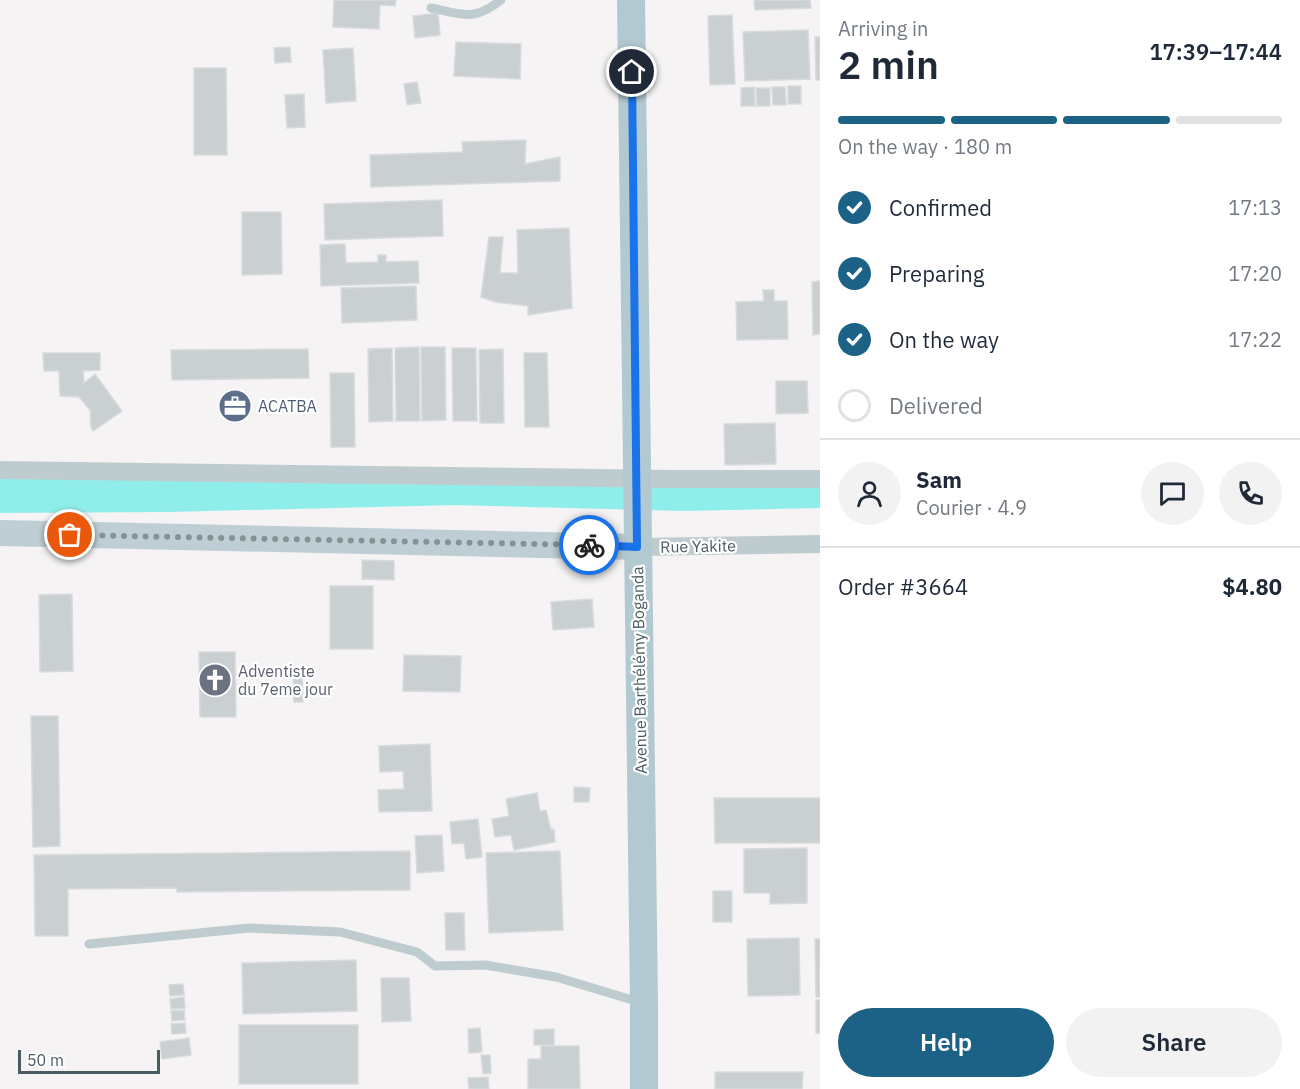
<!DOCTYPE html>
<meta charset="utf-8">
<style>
body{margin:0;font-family:"IBM Plex Sans",sans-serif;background:#f2f2f3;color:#1f2937;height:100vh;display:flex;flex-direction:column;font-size:22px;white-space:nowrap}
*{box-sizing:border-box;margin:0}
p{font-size:20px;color:#747a83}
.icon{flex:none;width:33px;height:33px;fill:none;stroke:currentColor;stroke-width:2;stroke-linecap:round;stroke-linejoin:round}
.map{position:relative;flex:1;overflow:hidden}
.sheet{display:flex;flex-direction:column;background:#fff;width:480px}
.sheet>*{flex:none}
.scale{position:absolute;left:18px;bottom:15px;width:142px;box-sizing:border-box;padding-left:6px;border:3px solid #4a5c61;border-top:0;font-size:16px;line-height:21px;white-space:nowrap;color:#4a5c61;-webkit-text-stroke:4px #fff;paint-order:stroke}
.pin{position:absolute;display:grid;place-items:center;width:51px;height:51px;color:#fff;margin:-26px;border:3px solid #fff;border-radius:50%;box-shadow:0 2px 6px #0007}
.courier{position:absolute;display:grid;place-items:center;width:60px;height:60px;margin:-30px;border:4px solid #1a73e8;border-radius:50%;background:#fff;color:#222;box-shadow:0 2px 8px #0007}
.headline em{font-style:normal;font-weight:600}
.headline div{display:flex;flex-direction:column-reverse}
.headline{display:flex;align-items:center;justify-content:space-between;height:102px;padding:0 18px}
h1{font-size:39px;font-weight:600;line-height:45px}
.bar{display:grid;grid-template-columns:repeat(4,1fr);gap:9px 6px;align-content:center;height:72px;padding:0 18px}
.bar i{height:8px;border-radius:4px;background:#e0e1e3}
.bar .on{background:#1c6287}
.bar p{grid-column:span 4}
.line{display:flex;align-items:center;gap:15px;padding:0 18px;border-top:2px solid #e0e1e3}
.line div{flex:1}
.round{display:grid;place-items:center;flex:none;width:63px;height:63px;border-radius:32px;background:#f2f2f3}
ol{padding:0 18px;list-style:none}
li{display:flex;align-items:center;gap:18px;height:66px}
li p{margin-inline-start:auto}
li .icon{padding:6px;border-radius:50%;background:#1c6287;color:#fff;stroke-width:4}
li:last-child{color:#747a83}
li i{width:33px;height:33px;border:3px solid #e0e1e3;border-radius:50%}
.button{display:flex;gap:12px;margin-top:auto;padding:12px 18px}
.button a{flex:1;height:69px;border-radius:36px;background:#1c6287;color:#fff;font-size:24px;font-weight:600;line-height:69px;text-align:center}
.button a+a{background:#f2f2f3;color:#1f2937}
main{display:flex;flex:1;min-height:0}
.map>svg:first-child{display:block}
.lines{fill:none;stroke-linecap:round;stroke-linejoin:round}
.river{stroke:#90eeea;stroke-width:34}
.building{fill:#cacfd2;stroke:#d7dbde;stroke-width:1.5}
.service{stroke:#becccf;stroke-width:9}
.minor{stroke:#becccf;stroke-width:18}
.secondary{stroke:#bfced4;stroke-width:26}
.primary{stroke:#b3c9d1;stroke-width:28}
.done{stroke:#869194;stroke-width:6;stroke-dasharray:0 10.8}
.route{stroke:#1a73e8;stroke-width:8}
.labels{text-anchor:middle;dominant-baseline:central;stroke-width:4.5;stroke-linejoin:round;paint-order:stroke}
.service-label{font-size:16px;fill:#4e5e75;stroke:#fff;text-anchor:start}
.street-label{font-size:16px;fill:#4a5c61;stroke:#fff}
.worship-label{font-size:16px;fill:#5b616d;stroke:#fff;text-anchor:start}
</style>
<main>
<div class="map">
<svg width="820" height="1089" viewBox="0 0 820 1089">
<rect width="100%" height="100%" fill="#f5f3f3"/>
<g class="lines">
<path class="river" d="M0,496L168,495L456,488L682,494L820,491"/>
</g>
<path class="building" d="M334,0H396L395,6L380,5L379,29L333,27Z
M754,0H810L811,8L755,10Z
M438,13L440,35L415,38L413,16Z
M732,15L735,84L710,85L708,16Z
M808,30L810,79L745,81L743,32Z
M815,37H820V80H816Z
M456,42L521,44L520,79L454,76Z
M290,47L291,62L275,63L274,48Z
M353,48L356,101L326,103L323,50Z
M194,68H226L227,155H194Z
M417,82L421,103L407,105L404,84Z
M788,86H801V104H788Z
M754,87L755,106H741V88Z
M772,87H785L786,105H773Z
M756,88H770V106H757Z
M304,94L305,127L287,128L285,95Z
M526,140L525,164L560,157V181L371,187L370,155L463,152L462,142Z
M442,200L443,236L325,240L324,204Z
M242,212H281L282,274L242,275Z
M569,228L572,308L528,315V306L495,302L481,297L489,237H503L500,273H518L517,230Z
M345,244L346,263L378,262V255H386V262L418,261L419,283L321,286L320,245Z
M820,281V334L813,335L812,282Z
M416,286L417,320L342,323L341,288Z
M763,290H774V301H787L788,339L737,340L736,302L764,301Z
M419,347L420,421H396L395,348Z
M421,347H445L446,420L422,421Z
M392,348L393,421L369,422L368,349Z
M452,348H476L477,421H453Z
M308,349L309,378L172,380L171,350Z
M503,349L504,423H480L479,350Z
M43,353H100V370L83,371L84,383L95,374L122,411L93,431L91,427L90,410L79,397L60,396L59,371H44Z
M524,353H547L549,427H525Z
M330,373H354L355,447H331Z
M776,381H807L808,413L776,414Z
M775,423L776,464L725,465L724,424Z
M362,560L394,561V580L362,579Z
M330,586H373V649H330Z
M72,594L73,671L40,672L39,595Z
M592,599L594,627L553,630L551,602Z
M199,652H235L236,717H200Z
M404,655L461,656L460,692L403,691Z
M293,674H302L303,702H294Z
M31,716H58L60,846L33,847Z
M430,744L432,811L379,812L378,790L404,789L403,771L380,772L379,746Z
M574,787L590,788L589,802H574Z
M537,793L540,811L546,810L551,830L554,829L555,842L514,850L511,835L495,837L492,819L509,816L506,799Z
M714,798H820V843H715Z
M478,819L482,857L466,859L464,843L452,844L450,822Z
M442,835L444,871L417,873L415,836Z
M807,848V903L770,904V893H744V849Z
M410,851V890L177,892V888L68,889V936H35L34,855Z
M560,851L563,930L489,933L486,853Z
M713,891H732V922H713Z
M445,913H464L465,950H446Z
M799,938L800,995L748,996L747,939Z
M815,939H820V997H816Z
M356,960L357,1011L243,1014L242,963Z
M381,978H409L411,1021L382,1022Z
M183,984L184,995L170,996L169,985Z
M184,997L185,1008L171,1009L170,999Z
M816,1000H820V1033H816Z
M184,1010L185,1020L172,1021L171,1011Z
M185,1023L186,1033L172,1034L171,1024Z
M239,1025H358V1084H239Z
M480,1028L482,1052L469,1053L468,1029Z
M554,1029V1045H534V1030Z
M189,1038L191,1055L162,1059L160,1042Z
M541,1046H579L580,1089H528V1059H541Z
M481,1055H490L491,1073L483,1074Z
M715,1072H803L802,1089H715Z
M488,1077L489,1089H469L468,1078Z"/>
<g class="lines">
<path class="service" d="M431,8C463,14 473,22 501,0
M89,944L249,928L340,932L417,952L435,966L485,965L556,977L639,1002"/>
<path class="minor" d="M0,470L673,479H820
M637,547L820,544"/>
<path class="secondary" d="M0,533L637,547"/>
<path class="primary" d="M631,0L644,1003V1089"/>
</g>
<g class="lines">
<path class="done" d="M70,535L589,545"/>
<path class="route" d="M589,545L637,547L632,72"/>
</g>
<defs>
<symbol id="office-disc" viewBox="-11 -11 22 22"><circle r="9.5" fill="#5c6f8a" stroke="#fff"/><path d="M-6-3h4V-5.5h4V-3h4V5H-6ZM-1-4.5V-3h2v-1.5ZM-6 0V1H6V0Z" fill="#fff"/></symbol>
<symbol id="church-disc" viewBox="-11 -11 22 22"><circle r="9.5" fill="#6b7280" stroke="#fff"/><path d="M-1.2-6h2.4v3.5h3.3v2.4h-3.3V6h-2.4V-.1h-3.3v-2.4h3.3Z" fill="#fff"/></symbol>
</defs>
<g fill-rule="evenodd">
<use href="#office-disc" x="216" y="387" width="38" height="38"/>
<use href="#church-disc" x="196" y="661" width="38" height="38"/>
</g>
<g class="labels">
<g class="service-label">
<text x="258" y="406">ACATBA</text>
</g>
<g class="street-label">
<text transform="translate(698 546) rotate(-1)">Rue Yakite</text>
<text transform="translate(639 670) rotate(-91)">Avenue Barthélémy Boganda</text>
</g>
<g class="worship-label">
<text x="238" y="671">Adventiste<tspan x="238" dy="18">du 7eme jour</tspan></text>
</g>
</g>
</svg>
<div class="scale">50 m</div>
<div class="pin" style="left:70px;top:535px;background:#ea580c"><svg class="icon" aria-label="bag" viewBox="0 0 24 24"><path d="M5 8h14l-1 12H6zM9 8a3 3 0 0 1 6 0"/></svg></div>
<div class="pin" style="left:632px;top:72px;background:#1f2937"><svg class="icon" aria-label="home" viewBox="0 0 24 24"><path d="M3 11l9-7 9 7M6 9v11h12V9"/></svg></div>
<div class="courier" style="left:589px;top:545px"><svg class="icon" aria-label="bike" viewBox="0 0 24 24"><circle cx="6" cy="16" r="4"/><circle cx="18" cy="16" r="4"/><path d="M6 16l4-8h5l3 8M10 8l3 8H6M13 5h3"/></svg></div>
</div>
<section class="sheet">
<div class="headline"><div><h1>2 min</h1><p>Arriving in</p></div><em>17:39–17:44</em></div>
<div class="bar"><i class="on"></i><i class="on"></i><i class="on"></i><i></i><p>On the way · 180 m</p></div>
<ol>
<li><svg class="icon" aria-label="check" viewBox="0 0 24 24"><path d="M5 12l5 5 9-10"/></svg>Confirmed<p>17:13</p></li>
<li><svg class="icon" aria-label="check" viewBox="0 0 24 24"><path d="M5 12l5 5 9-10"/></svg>Preparing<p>17:20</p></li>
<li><svg class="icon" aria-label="check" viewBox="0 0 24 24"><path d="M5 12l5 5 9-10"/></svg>On the way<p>17:22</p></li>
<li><i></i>Delivered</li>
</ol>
<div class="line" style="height:108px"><a class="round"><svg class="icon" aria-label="person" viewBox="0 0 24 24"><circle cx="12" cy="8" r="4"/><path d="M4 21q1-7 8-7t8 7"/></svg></a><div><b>Sam</b><p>Courier · 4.9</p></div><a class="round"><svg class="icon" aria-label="chat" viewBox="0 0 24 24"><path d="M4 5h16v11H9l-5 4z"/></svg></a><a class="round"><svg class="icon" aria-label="phone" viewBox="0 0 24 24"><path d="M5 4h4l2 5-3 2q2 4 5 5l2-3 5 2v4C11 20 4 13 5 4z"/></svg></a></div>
<div class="line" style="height:78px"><div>Order #3664</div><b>$4.80</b></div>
<div class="button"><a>Help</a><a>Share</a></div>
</section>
</main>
